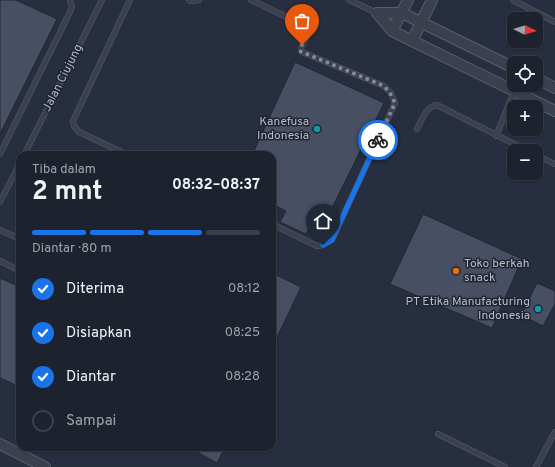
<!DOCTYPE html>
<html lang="id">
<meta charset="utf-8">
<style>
body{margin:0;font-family:Overpass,sans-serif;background:#2a2f3b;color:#f1f3f6;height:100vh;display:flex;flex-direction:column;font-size:15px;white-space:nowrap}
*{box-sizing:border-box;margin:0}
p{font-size:13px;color:#a0a4aa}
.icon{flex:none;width:22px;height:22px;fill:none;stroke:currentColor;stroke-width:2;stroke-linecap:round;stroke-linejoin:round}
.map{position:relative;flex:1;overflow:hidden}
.sheet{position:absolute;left:16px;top:151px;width:260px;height:300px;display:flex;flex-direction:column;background:#1d222f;border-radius:12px;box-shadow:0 1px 3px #0004,0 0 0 1px #3b3f4b}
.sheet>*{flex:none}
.needle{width:26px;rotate:95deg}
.controls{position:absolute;left:507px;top:12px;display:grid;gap:8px}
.controls a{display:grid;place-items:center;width:36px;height:36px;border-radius:8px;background:#1d222f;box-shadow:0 1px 3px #0004,0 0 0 1px #3b3f4b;font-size:20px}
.pin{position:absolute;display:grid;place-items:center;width:34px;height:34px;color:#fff;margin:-41px -17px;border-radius:50% 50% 50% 0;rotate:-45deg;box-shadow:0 0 4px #0007}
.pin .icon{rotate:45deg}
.courier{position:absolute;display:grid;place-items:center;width:40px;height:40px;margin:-20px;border:3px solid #1a73e8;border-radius:50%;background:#fff;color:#222;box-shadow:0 1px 5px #0007}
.summary em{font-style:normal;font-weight:700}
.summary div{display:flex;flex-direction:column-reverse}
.summary{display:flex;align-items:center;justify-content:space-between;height:68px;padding:0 16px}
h1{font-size:26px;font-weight:700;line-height:30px}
.bar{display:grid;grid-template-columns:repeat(4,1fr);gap:6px 4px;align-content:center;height:48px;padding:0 16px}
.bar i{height:5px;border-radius:3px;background:#3b3f4b}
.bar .on{background:#1a73e8}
.bar p{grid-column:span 4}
ol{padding:0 16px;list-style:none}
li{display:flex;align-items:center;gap:12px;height:44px}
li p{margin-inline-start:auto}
li .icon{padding:4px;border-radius:50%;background:#1a73e8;color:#fff;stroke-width:4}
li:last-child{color:#a0a4aa}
li i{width:22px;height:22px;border:2px solid #3b3f4b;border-radius:50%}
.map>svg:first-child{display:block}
.building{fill:#484f63;stroke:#222736}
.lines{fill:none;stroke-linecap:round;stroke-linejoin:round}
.service-casing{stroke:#595e6d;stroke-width:6}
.minor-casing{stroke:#595e6d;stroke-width:12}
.service{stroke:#3b404f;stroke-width:5}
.minor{stroke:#3b404f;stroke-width:10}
.done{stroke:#858a99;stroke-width:4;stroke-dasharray:0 7.2}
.route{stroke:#1a73e8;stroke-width:5}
.culture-dot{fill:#0f9aa8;stroke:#202534;stroke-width:1.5}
.food-dot{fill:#e8710a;stroke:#202534;stroke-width:1.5}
.labels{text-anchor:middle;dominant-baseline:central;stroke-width:3;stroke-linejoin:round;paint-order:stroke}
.street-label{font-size:12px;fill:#b7bcca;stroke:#202534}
.poi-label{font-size:12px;fill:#b7bcca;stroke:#202534;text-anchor:end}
</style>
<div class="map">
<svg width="555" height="467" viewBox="0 0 555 467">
<rect width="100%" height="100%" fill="#272e3f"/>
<path class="building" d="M0,0H16L57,19L0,134Z
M295,62L384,103L324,224L311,223L306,234L280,222L286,211L272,204V155H252Z
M423,214L522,259L492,328L390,284Z
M272,273L301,287L272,348Z
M0,278L20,287V387L0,378Z
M537,283L555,291V304L543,326L521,315Z
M188,447H225L217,463Z"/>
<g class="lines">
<defs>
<path id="service" d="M189,0L191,1L199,0
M251,0L306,26L308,34L301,48L302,52L384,86L391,93L395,103L332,240L323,245L317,246L272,224
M349,0L377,13
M513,0L555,22
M417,129C422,120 426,106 437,105L528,151
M496,136L514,92
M0,154L69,14L72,7L70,0
M24,155L102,0
M128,155L79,132L74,126L73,121L130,0
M536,155L555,164
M0,202L20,163
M0,230L20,239
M0,261L20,271
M438,434L505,467
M536,467L555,432"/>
<path id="minor" d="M377,13L392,31L555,111
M377,13H402L514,68
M392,31L408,0
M412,41L432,0
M536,78L555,88
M0,444L45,467"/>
</defs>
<use href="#service" class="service-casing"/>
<use href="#minor" class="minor-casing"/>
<use href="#service" class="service"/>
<use href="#minor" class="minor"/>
</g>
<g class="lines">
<path class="done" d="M302,45L300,51L302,52L384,86L390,93L395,103L378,140"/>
<path class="route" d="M323,245L332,240L378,140"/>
</g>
<g class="culture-dot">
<circle cx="317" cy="129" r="4"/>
<circle cx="538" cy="309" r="4"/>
</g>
<circle class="food-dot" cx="456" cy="271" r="4"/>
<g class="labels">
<g class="street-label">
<text transform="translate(63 78) rotate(-63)">Jalan Ciujung</text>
</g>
<g class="poi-label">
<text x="309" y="122">Kanefusa<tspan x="309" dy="14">Indonesia</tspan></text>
<text x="464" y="264" text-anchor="start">Toko berkah<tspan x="464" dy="14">snack</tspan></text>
<text x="530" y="302">PT Etika Manufacturing<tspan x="530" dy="14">Indonesia</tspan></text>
</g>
</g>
</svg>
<div class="controls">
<a><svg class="needle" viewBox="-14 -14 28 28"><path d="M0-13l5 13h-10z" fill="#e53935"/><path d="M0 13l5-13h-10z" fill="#a0a4aa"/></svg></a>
<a><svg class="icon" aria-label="locate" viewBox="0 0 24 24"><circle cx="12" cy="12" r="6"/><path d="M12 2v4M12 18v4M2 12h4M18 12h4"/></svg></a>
<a>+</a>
<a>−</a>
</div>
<div class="pin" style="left:302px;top:45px;background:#ea580c"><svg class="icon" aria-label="bag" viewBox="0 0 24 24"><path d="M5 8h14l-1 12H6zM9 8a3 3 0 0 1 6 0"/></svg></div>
<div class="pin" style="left:323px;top:245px;background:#1f2937"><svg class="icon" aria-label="home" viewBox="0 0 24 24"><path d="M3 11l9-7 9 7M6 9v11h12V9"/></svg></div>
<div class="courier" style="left:378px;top:140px"><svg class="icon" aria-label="bike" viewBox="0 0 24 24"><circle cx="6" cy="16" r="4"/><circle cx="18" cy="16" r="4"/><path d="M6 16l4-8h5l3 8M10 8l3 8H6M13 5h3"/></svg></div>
<section class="sheet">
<div class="summary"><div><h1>2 mnt</h1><p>Tiba dalam</p></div><em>08:32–08:37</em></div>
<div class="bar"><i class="on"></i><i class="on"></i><i class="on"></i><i></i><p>Diantar · 80 m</p></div>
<ol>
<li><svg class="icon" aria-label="check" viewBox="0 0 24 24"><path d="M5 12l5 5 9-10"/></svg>Diterima<p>08:12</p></li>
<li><svg class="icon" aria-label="check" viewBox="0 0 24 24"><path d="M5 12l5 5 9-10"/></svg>Disiapkan<p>08:25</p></li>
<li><svg class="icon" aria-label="check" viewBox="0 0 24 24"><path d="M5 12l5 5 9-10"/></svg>Diantar<p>08:28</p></li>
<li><i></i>Sampai</li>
</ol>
</section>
</div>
